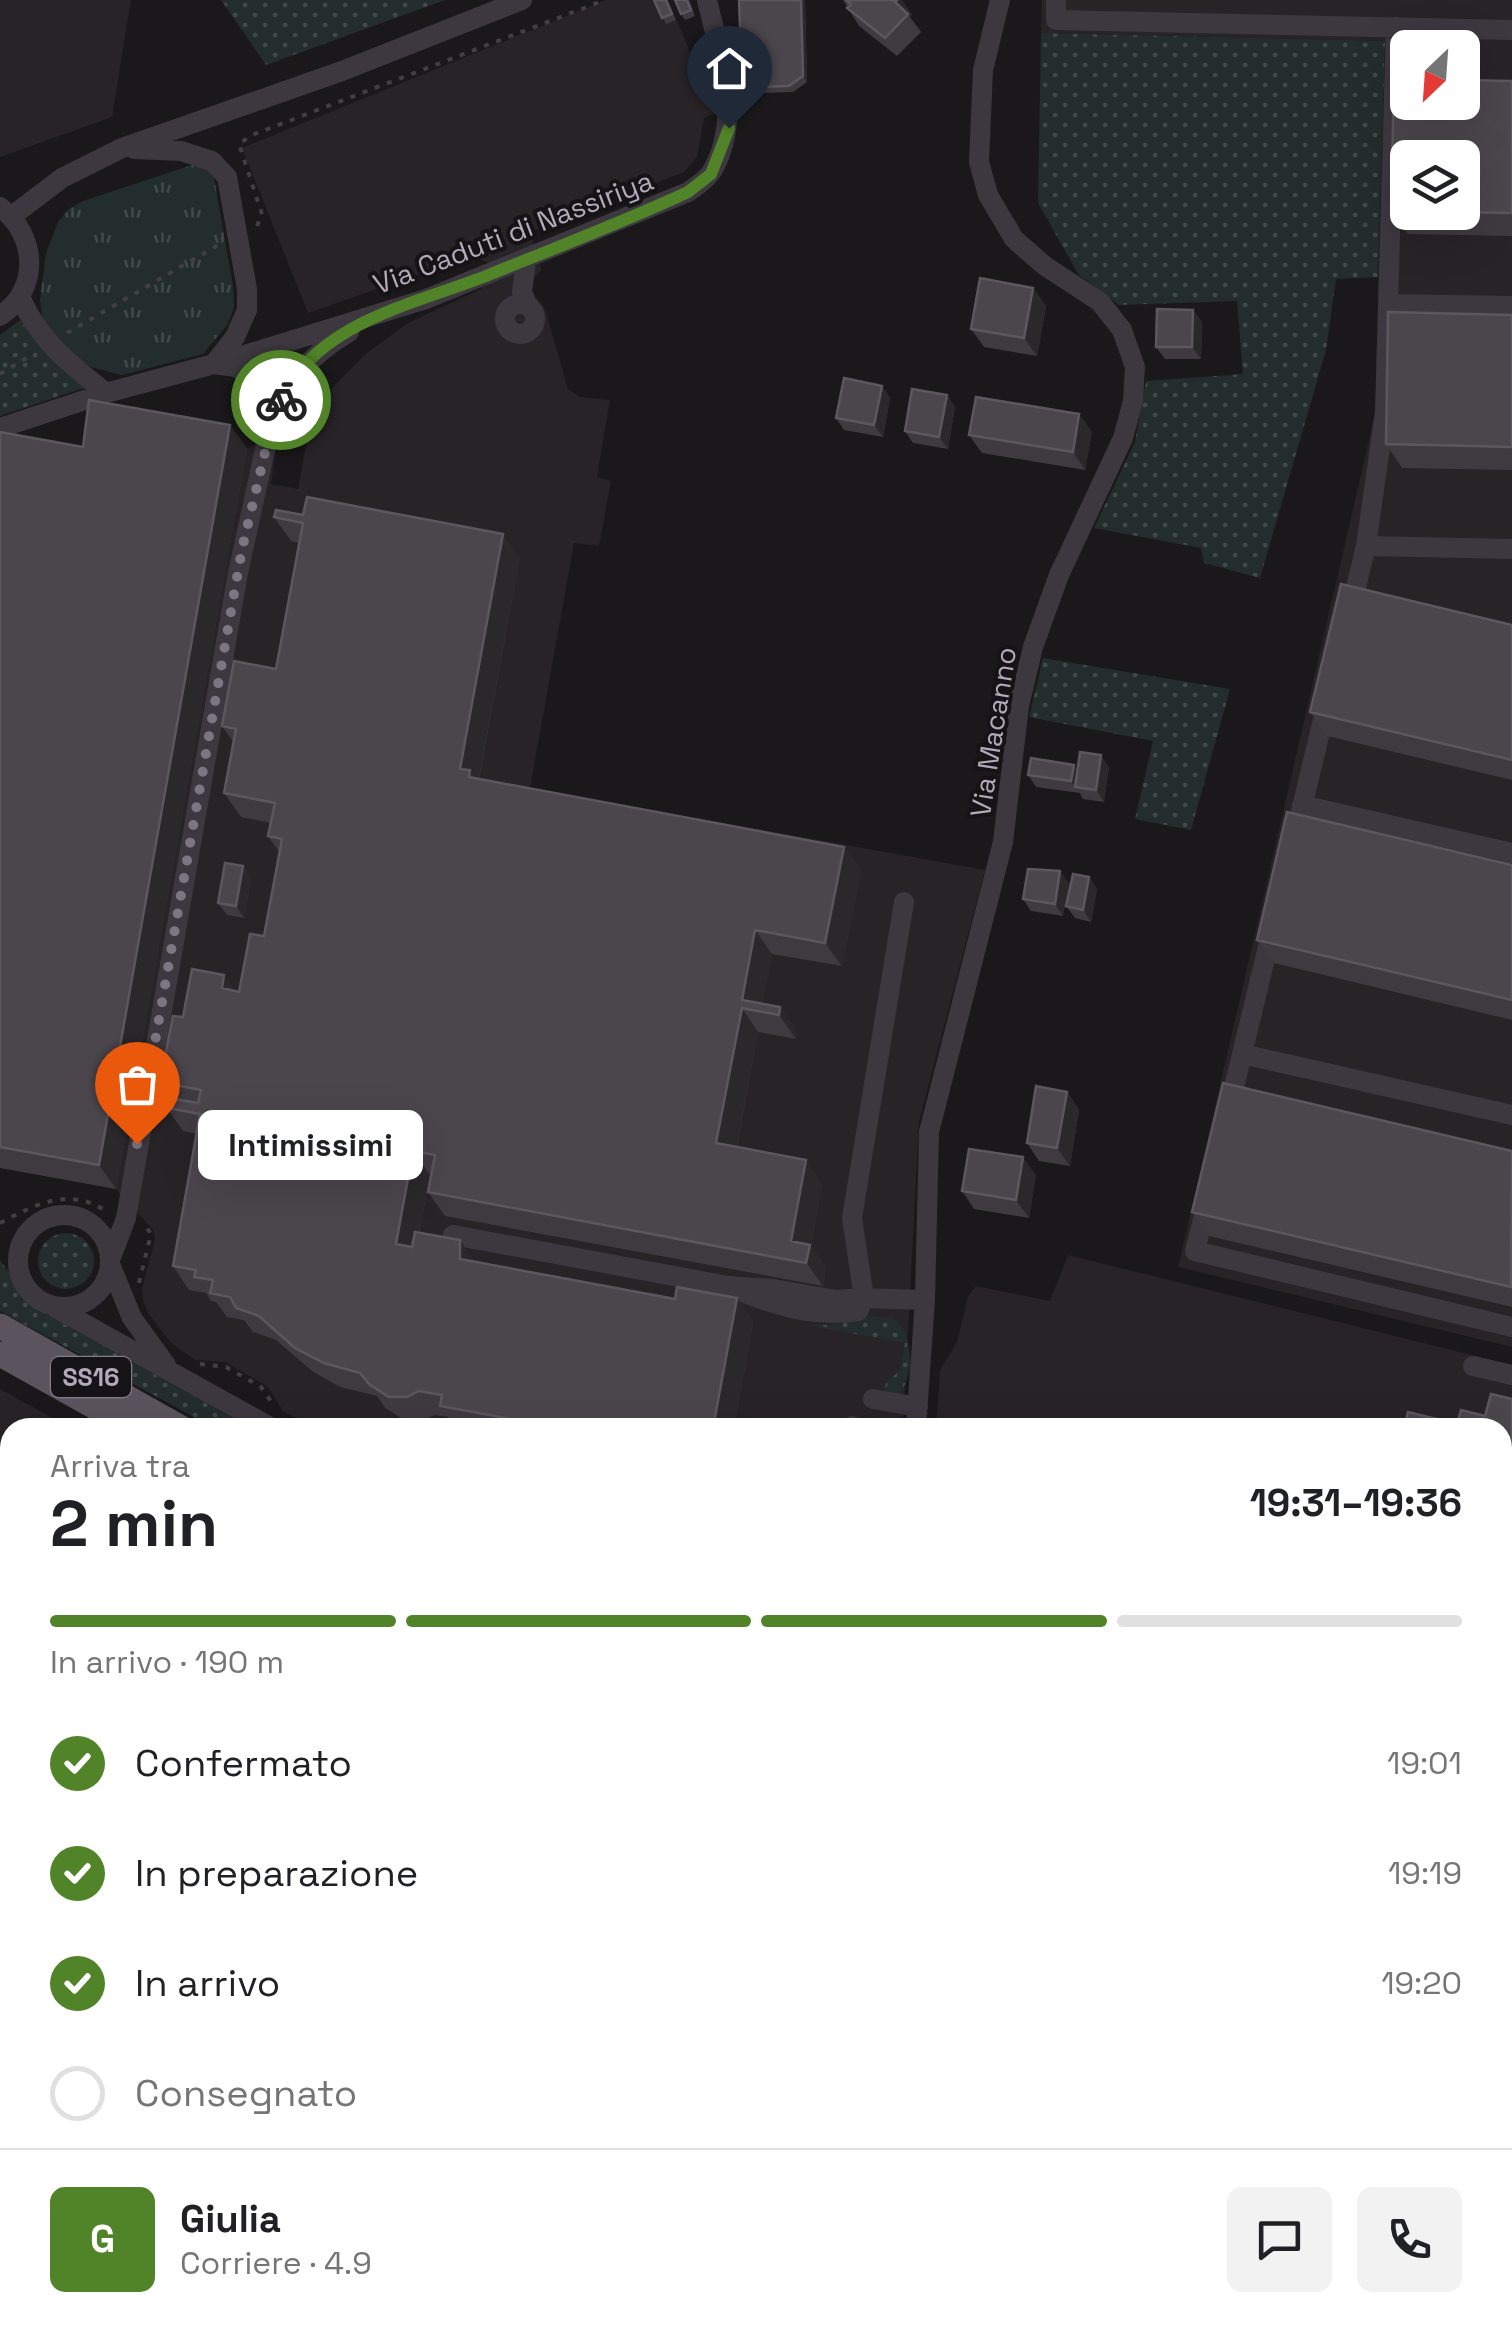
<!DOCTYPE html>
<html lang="it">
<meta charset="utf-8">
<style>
body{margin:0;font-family:"Space Grotesk",sans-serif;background:#f2f2f2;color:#202124;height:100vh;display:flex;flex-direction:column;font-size:38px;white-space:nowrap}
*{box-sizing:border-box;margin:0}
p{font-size:32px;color:#757577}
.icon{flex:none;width:55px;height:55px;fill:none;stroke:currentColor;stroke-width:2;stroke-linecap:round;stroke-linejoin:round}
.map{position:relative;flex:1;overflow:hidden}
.panel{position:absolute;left:0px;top:1418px;width:1512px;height:932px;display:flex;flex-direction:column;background:#fff;border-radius:30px 30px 0 0;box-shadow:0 10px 40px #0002}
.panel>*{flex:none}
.needle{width:65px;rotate:205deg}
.fabs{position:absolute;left:1390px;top:30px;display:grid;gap:20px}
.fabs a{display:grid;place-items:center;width:90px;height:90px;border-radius:15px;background:#fff;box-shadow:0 10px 40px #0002;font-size:50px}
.pin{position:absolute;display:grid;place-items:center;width:85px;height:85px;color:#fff;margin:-102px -42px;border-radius:50% 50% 50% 0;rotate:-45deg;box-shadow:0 0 10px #0007}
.pin .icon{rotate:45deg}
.courier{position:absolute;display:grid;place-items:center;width:100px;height:100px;margin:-50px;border:8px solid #518328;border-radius:50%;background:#fff;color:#222;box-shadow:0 2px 12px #0007}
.bubble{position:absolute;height:70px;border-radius:15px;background:#fff;box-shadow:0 10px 40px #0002;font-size:32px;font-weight:800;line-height:70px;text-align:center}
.summary em{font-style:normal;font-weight:800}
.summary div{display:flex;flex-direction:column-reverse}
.summary{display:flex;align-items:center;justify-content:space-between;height:170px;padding:0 50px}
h1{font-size:65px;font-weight:800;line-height:75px}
.bar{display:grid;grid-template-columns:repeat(4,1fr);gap:15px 10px;align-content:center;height:120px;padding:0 50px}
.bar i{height:12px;border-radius:8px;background:#e0e0e0}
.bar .on{background:#518328}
.bar p{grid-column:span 4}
.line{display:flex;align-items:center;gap:25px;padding:0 50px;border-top:2px solid #e0e0e0}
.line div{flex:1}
.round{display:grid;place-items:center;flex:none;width:105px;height:105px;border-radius:15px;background:#f2f2f2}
ol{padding:0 50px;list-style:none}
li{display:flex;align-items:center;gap:30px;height:110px}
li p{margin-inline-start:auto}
li .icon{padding:10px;border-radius:50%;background:#518328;color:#fff;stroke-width:4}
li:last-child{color:#757577}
li i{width:55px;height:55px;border:5px solid #e0e0e0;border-radius:50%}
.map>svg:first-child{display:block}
.built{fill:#272327;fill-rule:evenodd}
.grass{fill:url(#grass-dots)}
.park{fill:url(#park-tufts)}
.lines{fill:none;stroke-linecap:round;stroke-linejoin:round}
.path{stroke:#433e46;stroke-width:4;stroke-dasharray:5 8;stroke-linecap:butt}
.minor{stroke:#3d383f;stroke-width:20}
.major{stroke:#5b545e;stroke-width:25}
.wall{fill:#3f3a3f;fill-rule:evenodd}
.shaded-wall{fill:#2b282b}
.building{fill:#4b464c;stroke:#5c565e;stroke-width:2.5}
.done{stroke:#7d7682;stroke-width:10;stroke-dasharray:0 18}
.route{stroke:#518328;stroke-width:12}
.labels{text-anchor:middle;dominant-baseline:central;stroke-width:8;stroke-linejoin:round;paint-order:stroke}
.shield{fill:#151315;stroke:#847c88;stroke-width:2.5}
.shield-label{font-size:25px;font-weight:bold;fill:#b3a9ba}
.street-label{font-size:28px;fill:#b3a9ba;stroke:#151315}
</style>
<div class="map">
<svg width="1512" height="2348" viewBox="0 0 1512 2348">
<defs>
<pattern id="grass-dots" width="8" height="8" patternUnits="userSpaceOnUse" patternTransform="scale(2.5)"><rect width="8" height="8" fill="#232d2d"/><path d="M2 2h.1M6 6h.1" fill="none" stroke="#414949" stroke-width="1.8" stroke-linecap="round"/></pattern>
<pattern id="park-tufts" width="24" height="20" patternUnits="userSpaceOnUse" patternTransform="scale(2.5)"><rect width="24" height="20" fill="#232d2d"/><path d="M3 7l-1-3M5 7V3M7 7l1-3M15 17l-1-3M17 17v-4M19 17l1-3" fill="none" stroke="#414949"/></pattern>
</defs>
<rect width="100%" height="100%" fill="#1a181a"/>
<path class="built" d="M0,0H131L112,117L0,157Z
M606,0H668L716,113L704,118L697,157L684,172L533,231V245L542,270L531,281L530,288L545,309L568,389L580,397L610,400L597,477L611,481L599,546L574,543L530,788L985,870L919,1122L903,1427H313L283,1411L267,1386L225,1362L195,1360L170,1342L148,1313L143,1300L142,1288L155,1239L154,1231L116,1189L0,1168V497L247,448L267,440L277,442L271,484L298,489L311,418L323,397L367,353L408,323L481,289L488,263L472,256L308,313L242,148Z
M1042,0H1512V1347L1178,1267L1375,414L1385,41L1041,33ZM1408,48H1462V102H1408ZM1408,158H1462V212H1408Z
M1068,1255L1512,1365V1704L1502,1701V1428H936L940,1370L957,1342L968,1296L976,1286L1050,1301Z
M0,1389L69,1427L10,1428V1790L0,1793Z
M1512,1962V2120L1503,2123V1968Z
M1503,2247L1512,2252V2348H1304L1302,2340H1502Z
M569,2340H708V2348H569Z
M920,2340H1214L1196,2348H920Z"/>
<path class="grass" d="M221,0H445L266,65Z
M1041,33L1385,41L1378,277L1336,279L1326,350L1260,578L1204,563L1201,548L1094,528L1135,442L1146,381L1243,374L1237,301L1119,305L1079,275L1038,203Z
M20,320L38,345L87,387L0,416V335Z
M1043,658L1230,689L1191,830L1135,819L1153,741L1029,717Z
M38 1261a28 28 0 1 1 56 0a28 28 0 1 1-56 0Z
M0,1260L28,1298L46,1314L249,1427H212L0,1311Z
M861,1316L893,1318C914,1333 915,1376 899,1394L883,1393L886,1383L900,1370L905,1343L806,1325H838Z"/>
<path class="park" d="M192,165L206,169L214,178L233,286L234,308L228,324L203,354L122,375L91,367L69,352L43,321L40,300L46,253L58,222L69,209L83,201Z"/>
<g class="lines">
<path class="path" d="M257,226L262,214L239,144L252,135L605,0
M67,333L218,245
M0,374L33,354
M0,1223C35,1205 68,1186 106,1211
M139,1283L151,1234L143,1222
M200,1364L226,1367L261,1387L275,1407
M288,1420L301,1428
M1502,1705L1512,1708"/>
<path class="minor" d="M1056,0V20L1512,30
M0,207C37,235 41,289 0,316
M12,216L62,178L122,148L342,71L522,0
M526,260L522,292L527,305
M20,297C41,343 68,362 106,393
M1388,304L1512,306
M505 319a15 15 0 1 1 30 0a15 15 0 1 1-30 0Z
M219,363L426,299L688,192C696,186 707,180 712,171C743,118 720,56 707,0
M272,426C285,383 311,354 349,332
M0,428L106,393L214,364L235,337L247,310V289L227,177L212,161L181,151L134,149
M1366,546L1512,549
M1350,612L1366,546L1385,412L1396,27
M1302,805L1512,853
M1294,840L1327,703
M1242,1054L1512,1115
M1228,1112L1273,926
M1208,1199L1195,1251L1512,1327
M18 1261a46 46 0 1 1 92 0a46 46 0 1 1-92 0Z
M453,1235L728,1286L773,1289L836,1300L864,1298L925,1300
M110,1260L126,1218L238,573L267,440L265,392L256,380L236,367L214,364
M110,1264L132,1318L166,1365
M728,1286C770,1304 812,1318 858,1311L864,1298L852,1218L904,902
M54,1307L272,1428
M1473,1366L1512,1375
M873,1399L918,1407
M852,1426L858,1428
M916,1428L925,1300L929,1132L1003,842L1019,706L1033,647L1059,575L1123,438L1133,401L1135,367L1122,330L1100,302L1045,266L1014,239L988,195L979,162L983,70L1000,0
M0,1606L10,1603
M1502,1855L1512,1849
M0,1874L10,1871
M1502,1919L1512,1914
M160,2340L163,2348
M393,2340L396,2348
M790,2340L792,2348
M860,2340L876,2348
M0,2348L21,2340
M810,2348L823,2340"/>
<path class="major" d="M0,1326L181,1428
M0,1354L133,1428
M1502,1937L1512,1932
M1502,2166L1512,2171
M1502,2191L1512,2196
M1502,2213L1512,2218"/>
</g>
<path class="wall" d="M654,0H667L676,20L666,24Z
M689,0L695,16L685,20L681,14Z
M805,0L807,82L793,92L760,93L746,85L742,79Z
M843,0H902L912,15L910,17L921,32L897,56L859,26Z
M1394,79H1408V102H1462V80L1512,81V236L1408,234L1391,210ZM1408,158H1462V212H1408Z
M1033,288L1046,306L1037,356L984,347L971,329Z
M1193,310L1202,322L1201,359H1165L1156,347Z
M1512,315V470L1402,468L1386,444Z
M882,386L890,398L883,437L844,430L836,418Z
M947,395L955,407L948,449L913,443L905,431Z
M1079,414L1092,432L1085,470L982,453L969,435Z
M0,432L83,447L247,448L116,1189L0,1168Z
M274,517L520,557L479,779L844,847L861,870L842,966L772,954L762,1004L780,1007L797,1031L796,1039L758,1032L737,1147L822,1184L811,1246L826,1268L823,1286L445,1216L428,1192L431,1175H430L419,1233L475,1262L675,1299L737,1298L753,1322L734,1428H455L448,1417L435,1415L424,1420L406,1421L385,1408L377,1396L340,1387L312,1371L276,1340L253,1332L244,1320L227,1317L216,1302L211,1301L206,1293L189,1290L173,1266L197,1134L183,1131L167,1108L172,1098L160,1082L183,1017L224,975L235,991L239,992L264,936L280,853L268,836L271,823L241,817L224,793L234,743L222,726L276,669L300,543L291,541Z
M1512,625V780L1327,736L1310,712Z
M1109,767L1104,802L1083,799L1080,793L1036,787L1028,775Z
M1512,865V1020L1274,963L1257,940Z
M243,866L251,878L244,918L227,915L218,903Z
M1089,877L1097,889L1091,922L1075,918L1066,906Z
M1069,883L1063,916L1031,911L1023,899Z
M1067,1092L1079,1110L1070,1166L1039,1161L1027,1143Z
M1512,1151V1307L1209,1236L1192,1212Z
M1036,1175L1029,1218L974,1209L962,1191Z
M1512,1399V1672L1502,1670V1428L1457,1424L1485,1416Z
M10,1608V1672L0,1676V1611Z
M10,1693V1757L0,1760V1696Z
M1502,1720L1512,1733L1510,1739L1512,1742V1830L1502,1835Z
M10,1894V1958L0,1961V1897Z
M0,2082L10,2119V2127L0,2130Z
M10,2129V2193L2,2182Z
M0,2257L9,2276L0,2281Z
M215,2340H235L220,2346Z
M294,2340H364L367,2348H297Z
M420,2340H444L428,2348H425Z
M721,2340H754V2345H724Z
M981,2340H1131L1118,2348H986Z
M1509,2340L1512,2348H1356Z"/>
<path class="shaded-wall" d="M801,0H805L807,82L803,76Z
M897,0H902L912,15L910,17L895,2Z
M1033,288L1046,306L1037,356L1024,338Z
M1193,310L1202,322L1201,359L1192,347Z
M882,386L890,398L883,437L874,425Z
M947,395L955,407L948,449L939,437Z
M1079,414L1092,432L1085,470L1073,452Z
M230,425L247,448L116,1189L99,1165Z
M503,534L520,557L478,782L487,794L460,769Z
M1101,755L1109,767L1104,802L1096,790Z
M1074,765L1083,777L1075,787L1071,781Z
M844,847L861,870L842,966L825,943Z
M243,866L251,878L244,918L236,906Z
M1060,871L1069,883L1063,916L1055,904Z
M1089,877L1097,889L1091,922L1083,910Z
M755,930L772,954L761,1012L742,1000Z
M224,975L241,999L222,988Z
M780,1007L797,1031L796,1039L779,1015Z
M742,1008L758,1032L733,1167L716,1143Z
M1067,1092L1079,1110L1070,1166L1057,1148Z
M413,1151L430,1175L412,1268L396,1244Z
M1023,1157L1036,1175L1029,1218L1016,1200Z
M806,1160L822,1184L811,1246L826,1268L823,1286L791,1241Z
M460,1240L477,1264L460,1259Z
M737,1298L753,1322L734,1428H713Z
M1502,1720L1512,1733L1510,1739L1512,1746L1502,1730Z
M0,2082L10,2119V2124L0,2109Z
M123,2340H129L132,2348H126Z"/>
<path class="building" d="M654,0H666L672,14L662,18Z
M675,0H687L691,10L681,14Z
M739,0H801L803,76L789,86L756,87L742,79Z
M846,0H897L895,2L908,14L885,38L847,8L851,4Z
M1394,79H1408V102H1462V80L1512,81V213L1462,212V158H1408V211L1391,210Z
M980,278L1033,288L1024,338L971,329Z
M1157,309L1193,310L1192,347H1156Z
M1388,312L1512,315V447L1386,444Z
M844,378L882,386L874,425L836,418Z
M912,389L947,395L939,437L905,431Z
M976,397L1079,414L1073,452L969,435Z
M89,400L230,425L99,1165L0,1147V432L83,447Z
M307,497L503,534L460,769L470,770L469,777L844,847L825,943L755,930L742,1000L780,1007L779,1015L742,1008L716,1143L806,1160L791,1241L810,1245L806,1263L428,1192L435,1155L413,1151L396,1244L412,1247L415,1232L460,1240V1259L675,1299L677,1287L737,1298L713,1428H560L440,1406L442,1395L419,1391L407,1397H389L369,1384L360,1373L324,1363L295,1348L259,1316L236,1308L230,1297L210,1293L213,1280L194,1277L196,1270L173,1266L200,1114L167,1108L169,1098L198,1103L201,1090L160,1082L173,1016L183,1017L192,969L224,975L222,988L239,992L250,934L264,936L282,839L268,836L275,803L224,793L236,729L222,726L234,661L276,669L303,523L274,517L276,510L303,515Z
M1341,584L1512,625V760L1310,712Z
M1080,752L1101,755L1096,790L1075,787Z
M1031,758L1074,765L1071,781L1028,775Z
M1287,812L1512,865V1000L1257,940Z
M225,863L243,866L236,906L218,903Z
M1028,869L1060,871L1055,904L1023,899Z
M1073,874L1089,877L1083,910L1066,906Z
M1223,1083L1512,1151L1511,1287L1192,1212Z
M1036,1086L1067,1092L1057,1148L1027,1143Z
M969,1149L1023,1157L1016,1200L962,1191Z
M1491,1394L1512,1399V1653L1502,1650V1428H1404L1408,1412L1457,1424L1461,1410L1485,1416Z
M10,1608V1650L0,1654V1611Z
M10,1693V1735L0,1738V1696Z
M1502,1730L1512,1746V1796L1502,1802Z
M10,1894V1936L0,1939V1897Z
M10,1964V2007L6,2009L0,1967Z
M10,2054V2069L8,2070L3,2057Z
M10,2129V2179L2,2182L0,2176V2133Z
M1502,2337L1509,2340L1488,2348L1449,2347V2348H1356L1354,2340H1502Z
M62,2340H123L126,2348H65Z
M235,2340H261L264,2348H217Z
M294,2340H355L336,2348H297Z
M465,2340H472L476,2348H448Z
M981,2340H1049L1036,2348H986Z"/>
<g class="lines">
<path class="done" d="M137,1144L242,549L268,440L281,400"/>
<path class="route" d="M281,400C319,320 417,304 491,274C557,247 624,222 688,192L711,174L729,128"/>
</g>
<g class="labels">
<rect class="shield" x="51" y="1357" width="80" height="40" rx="8"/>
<g class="shield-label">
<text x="91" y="1377">SS16</text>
</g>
<g class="street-label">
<text transform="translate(513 232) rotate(-21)">Via Caduti di Nassiriya</text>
<text transform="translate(993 732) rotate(-81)">Via Macanno</text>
</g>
</g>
</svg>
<div class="fabs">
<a><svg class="needle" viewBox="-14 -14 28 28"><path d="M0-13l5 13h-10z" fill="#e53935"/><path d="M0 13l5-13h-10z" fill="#757577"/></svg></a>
<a><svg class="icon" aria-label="layers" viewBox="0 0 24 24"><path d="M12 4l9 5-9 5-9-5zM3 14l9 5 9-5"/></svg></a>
</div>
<div class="pin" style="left:137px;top:1144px;background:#ea580c"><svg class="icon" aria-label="bag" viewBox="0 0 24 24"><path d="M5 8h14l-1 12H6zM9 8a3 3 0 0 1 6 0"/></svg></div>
<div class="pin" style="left:729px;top:128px;background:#1f2937"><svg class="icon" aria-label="home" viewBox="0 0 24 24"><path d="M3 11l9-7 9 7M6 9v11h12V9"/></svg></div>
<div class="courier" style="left:281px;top:400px"><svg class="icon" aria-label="bike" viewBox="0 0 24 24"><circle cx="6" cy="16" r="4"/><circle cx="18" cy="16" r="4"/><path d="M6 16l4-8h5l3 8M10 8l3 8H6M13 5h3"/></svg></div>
<div class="bubble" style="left:198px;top:1110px;width:225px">Intimissimi</div>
<section class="panel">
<div class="summary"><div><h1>2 min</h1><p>Arriva tra</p></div><em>19:31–19:36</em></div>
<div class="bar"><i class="on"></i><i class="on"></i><i class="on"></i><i></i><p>In arrivo · 190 m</p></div>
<ol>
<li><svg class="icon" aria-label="check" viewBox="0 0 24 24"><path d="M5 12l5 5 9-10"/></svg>Confermato<p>19:01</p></li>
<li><svg class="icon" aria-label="check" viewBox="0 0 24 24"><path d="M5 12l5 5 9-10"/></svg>In preparazione<p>19:19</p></li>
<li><svg class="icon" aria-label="check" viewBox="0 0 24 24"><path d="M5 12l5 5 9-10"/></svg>In arrivo<p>19:20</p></li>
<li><i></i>Consegnato</li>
</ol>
<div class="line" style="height:180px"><b class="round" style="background:#518328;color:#fff">G</b><div><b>Giulia</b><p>Corriere · 4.9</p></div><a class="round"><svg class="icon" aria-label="chat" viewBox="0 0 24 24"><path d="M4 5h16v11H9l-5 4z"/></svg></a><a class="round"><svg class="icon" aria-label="phone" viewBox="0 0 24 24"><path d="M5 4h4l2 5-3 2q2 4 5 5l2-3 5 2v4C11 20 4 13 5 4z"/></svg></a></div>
</section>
</div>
